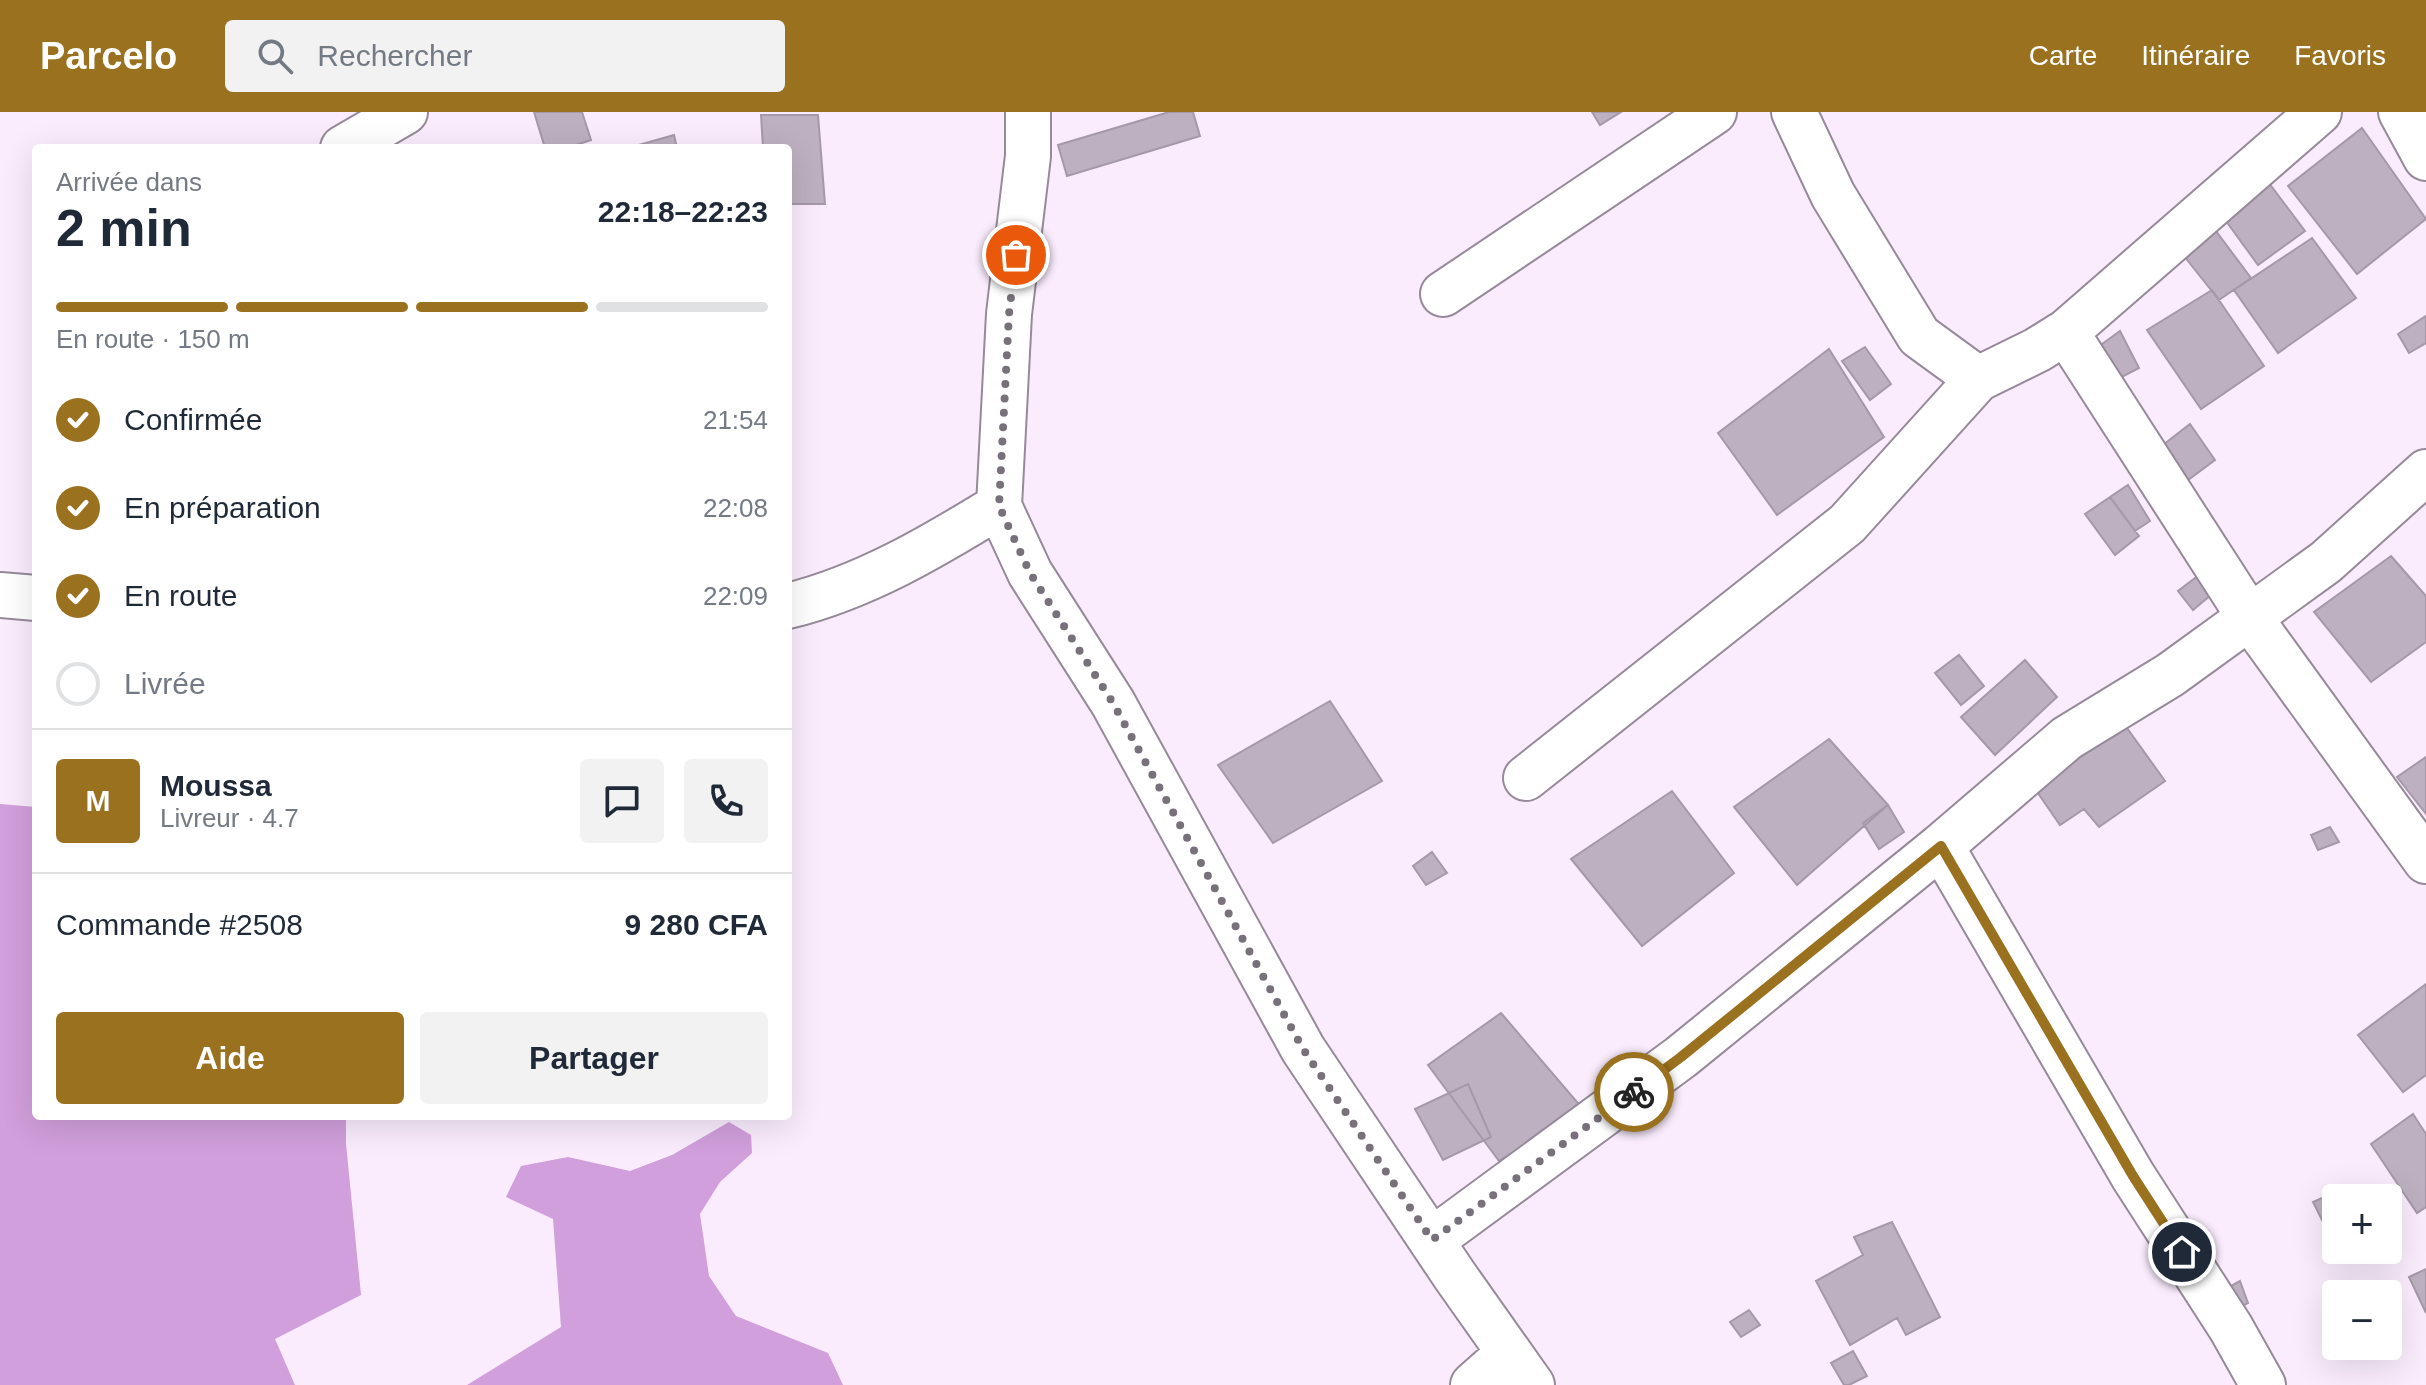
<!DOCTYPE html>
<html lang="fr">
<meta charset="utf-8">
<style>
body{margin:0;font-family:Arial,sans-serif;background:#f2f2f3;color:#1f2937;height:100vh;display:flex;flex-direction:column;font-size:30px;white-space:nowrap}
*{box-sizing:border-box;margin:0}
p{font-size:26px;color:#747a83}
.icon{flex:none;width:44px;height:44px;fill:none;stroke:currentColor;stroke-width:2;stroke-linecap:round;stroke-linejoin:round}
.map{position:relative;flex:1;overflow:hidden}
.panel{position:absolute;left:32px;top:32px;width:760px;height:976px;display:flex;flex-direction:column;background:#fff;border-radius:8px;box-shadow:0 8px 32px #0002}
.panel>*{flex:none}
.buttons{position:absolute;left:2322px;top:1072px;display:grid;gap:16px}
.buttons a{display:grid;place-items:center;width:80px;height:80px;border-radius:8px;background:#fff;box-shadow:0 8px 32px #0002;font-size:40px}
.pin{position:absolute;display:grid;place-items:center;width:68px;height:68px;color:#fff;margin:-34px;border:4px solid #fff;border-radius:50%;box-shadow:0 2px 8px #0007}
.courier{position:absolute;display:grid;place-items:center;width:80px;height:80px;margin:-40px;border:6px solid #9a711e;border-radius:50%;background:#fff;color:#222;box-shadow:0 2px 10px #0007}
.summary em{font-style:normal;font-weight:800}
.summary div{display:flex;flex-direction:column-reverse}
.summary{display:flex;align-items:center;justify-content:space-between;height:136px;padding:0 24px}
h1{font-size:52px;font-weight:800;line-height:60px}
.bar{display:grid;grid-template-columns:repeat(4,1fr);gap:12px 8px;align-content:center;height:96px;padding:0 24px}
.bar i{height:10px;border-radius:6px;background:#e0e1e3}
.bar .current{background:#9a711e}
.bar p{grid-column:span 4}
.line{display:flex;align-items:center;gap:20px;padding:0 24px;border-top:2px solid #e0e1e3}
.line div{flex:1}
.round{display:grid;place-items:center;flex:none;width:84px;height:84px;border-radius:8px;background:#f2f2f3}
ol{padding:0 24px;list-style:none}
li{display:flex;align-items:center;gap:24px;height:88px}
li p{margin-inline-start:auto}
li .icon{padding:8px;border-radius:50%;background:#9a711e;color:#fff;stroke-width:4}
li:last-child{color:#747a83}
li i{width:44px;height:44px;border:4px solid #e0e1e3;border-radius:50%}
.primary-button{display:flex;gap:16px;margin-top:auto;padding:16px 24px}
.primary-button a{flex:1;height:92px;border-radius:8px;background:#9a711e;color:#fff;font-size:32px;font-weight:800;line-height:92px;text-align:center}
.primary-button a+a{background:#f2f2f3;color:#1f2937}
header{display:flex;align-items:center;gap:48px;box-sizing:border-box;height:112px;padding:0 40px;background:#9a711e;color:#fff}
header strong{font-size:38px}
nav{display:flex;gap:44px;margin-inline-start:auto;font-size:28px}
.search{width:560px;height:72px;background:#f2f2f3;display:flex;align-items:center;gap:20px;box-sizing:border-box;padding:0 28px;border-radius:8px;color:#747a83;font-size:30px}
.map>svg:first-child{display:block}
.forest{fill:#d19fdc}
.building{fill:#bdb0c0;stroke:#a598a8;stroke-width:2}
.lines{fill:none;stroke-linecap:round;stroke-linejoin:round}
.minor-casing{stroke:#968999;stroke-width:48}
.minor{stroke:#fff;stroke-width:44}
.done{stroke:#78707a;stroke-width:8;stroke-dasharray:0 14.4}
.route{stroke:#9a711e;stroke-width:10}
</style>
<header>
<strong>Parcelo</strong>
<div class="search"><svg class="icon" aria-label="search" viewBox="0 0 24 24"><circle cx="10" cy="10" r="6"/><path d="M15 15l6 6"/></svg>Rechercher</div>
<nav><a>Carte</a><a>Itinéraire</a><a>Favoris</a></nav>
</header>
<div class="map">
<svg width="2426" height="1273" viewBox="0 0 2426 1273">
<rect width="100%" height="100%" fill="#faecfd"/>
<path class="forest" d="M0,692L36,695V1004H346V1032L361,1183L275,1227L295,1273H0Z
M729,1010L751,1023L752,1041L720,1070L700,1102L709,1164L736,1204L828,1241L843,1273H467L561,1215L553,1107L506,1085L521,1054L568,1045L630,1059L672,1043Z"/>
<path class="building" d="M534,0H582L591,28L567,36H545Z
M1169,0H1193L1200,24L1067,64L1058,33Z
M1592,0H1621L1600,13Z
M761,3H818L825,92H788V36H763Z
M2362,16L2426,107L2357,162L2288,74Z
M674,23L677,36H628Z
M2269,71L2305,119L2258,153L2223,105Z
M2216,119L2251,166L2219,188L2184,144Z
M2312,126L2356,186L2278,241L2234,178Z
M2212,178L2264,254L2201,297L2147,218Z
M2426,204V231L2409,241L2398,222Z
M2120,219L2139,256L2116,268L2098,235Z
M1865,235L1891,272L1870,288L1842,249Z
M1829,237L1884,325L1777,403L1718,321Z
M2190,312L2215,348L2188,368L2163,333Z
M2128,373L2150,409L2135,419L2110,385Z
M2110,385L2139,424L2115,443L2085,402Z
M2391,444L2426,484V530L2371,570L2314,500Z
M2199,463L2212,482L2193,498L2178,479Z
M1959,543L1984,574L1961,593L1935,561Z
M2025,548L2057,585L1995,643L1961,605Z
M1330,589L1382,669L1273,731L1218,653Z
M2122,609L2165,669L2099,715L2084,697L2060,713L2033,674Z
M1829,627L1888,693L1797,773L1734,695Z
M2426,645V702L2397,665Z
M1672,679L1734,761L1642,834L1571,747Z
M1888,693L1904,720L1879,737L1863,711Z
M2330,715L2339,730L2318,738L2311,723Z
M1432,740L1447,761L1426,773L1413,754Z
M2426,872V963L2403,980L2358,923Z
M1501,901L1583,997L1499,1049L1428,953Z
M1468,972L1491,1025L1443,1048L1415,997Z
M2413,1002L2426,1022V1095L2417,1101L2371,1032Z
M2340,1078L2344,1086H2336V1106L2324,1112L2313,1090Z
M1892,1110L1940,1205L1906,1223L1897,1206L1850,1233L1816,1169L1863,1143L1854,1125Z
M2426,1157V1201L2409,1165Z
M2240,1169L2248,1191L2229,1201L2220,1180Z
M1749,1198L1760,1213L1741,1225L1730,1210Z
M1853,1239L1867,1264L1849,1273H1844L1831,1251Z"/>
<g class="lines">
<defs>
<path id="minor" d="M1028,0V44L1009,202L999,394L1030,461L1113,591L1303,937L1455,1164L1532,1273
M1794,0L1833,83L1919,224L1978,267L2037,238L2066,220L2319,0
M2401,0L2426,46
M343,36L405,0
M1443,182L1714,0
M2066,220L2250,506L2426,749
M0,483L36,486
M788,494C865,475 932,435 999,394
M1526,666L1847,412L1978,267
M1941,734L2133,1064L2231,1216L2263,1273
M1432,1128L1681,945L1941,734L2067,626L2170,563L2326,450L2426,360
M1473,1273L1509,1241"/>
</defs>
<use href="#minor" class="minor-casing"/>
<use href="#minor" class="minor"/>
</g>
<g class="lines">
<path class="done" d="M1016,143L1009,202L999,394L1030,461L1113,591L1303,937L1432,1128L1634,980"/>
<path class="route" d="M1634,980L1681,945L1941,734L2133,1064L2182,1140"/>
</g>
</svg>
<div class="buttons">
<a>+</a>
<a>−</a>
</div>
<div class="pin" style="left:1016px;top:143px;background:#ea580c"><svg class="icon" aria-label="bag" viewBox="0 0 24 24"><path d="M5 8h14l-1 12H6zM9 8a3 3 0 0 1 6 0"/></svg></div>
<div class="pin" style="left:2182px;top:1140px;background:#1f2937"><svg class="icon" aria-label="home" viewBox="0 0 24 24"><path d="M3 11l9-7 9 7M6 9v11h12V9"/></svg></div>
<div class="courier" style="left:1634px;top:980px"><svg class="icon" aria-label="bike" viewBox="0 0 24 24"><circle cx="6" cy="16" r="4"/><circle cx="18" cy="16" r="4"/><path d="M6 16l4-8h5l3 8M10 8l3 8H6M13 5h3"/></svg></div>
<section class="panel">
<div class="summary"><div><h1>2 min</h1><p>Arrivée dans</p></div><em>22:18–22:23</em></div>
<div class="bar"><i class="current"></i><i class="current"></i><i class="current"></i><i></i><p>En route · 150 m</p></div>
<ol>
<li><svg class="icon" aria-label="check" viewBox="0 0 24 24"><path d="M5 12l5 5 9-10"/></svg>Confirmée<p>21:54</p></li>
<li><svg class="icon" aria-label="check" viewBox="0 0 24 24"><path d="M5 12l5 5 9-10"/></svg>En préparation<p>22:08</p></li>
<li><svg class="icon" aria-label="check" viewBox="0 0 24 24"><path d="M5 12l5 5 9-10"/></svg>En route<p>22:09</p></li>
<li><i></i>Livrée</li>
</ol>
<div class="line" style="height:144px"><b class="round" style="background:#9a711e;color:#fff">M</b><div><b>Moussa</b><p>Livreur · 4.7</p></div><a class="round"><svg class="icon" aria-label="chat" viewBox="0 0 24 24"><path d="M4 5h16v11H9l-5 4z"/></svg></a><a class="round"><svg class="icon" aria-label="phone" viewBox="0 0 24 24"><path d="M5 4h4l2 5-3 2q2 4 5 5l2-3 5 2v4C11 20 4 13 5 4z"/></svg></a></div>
<div class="line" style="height:104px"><div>Commande #2508</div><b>9 280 CFA</b></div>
<div class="primary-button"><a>Aide</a><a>Partager</a></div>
</section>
</div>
